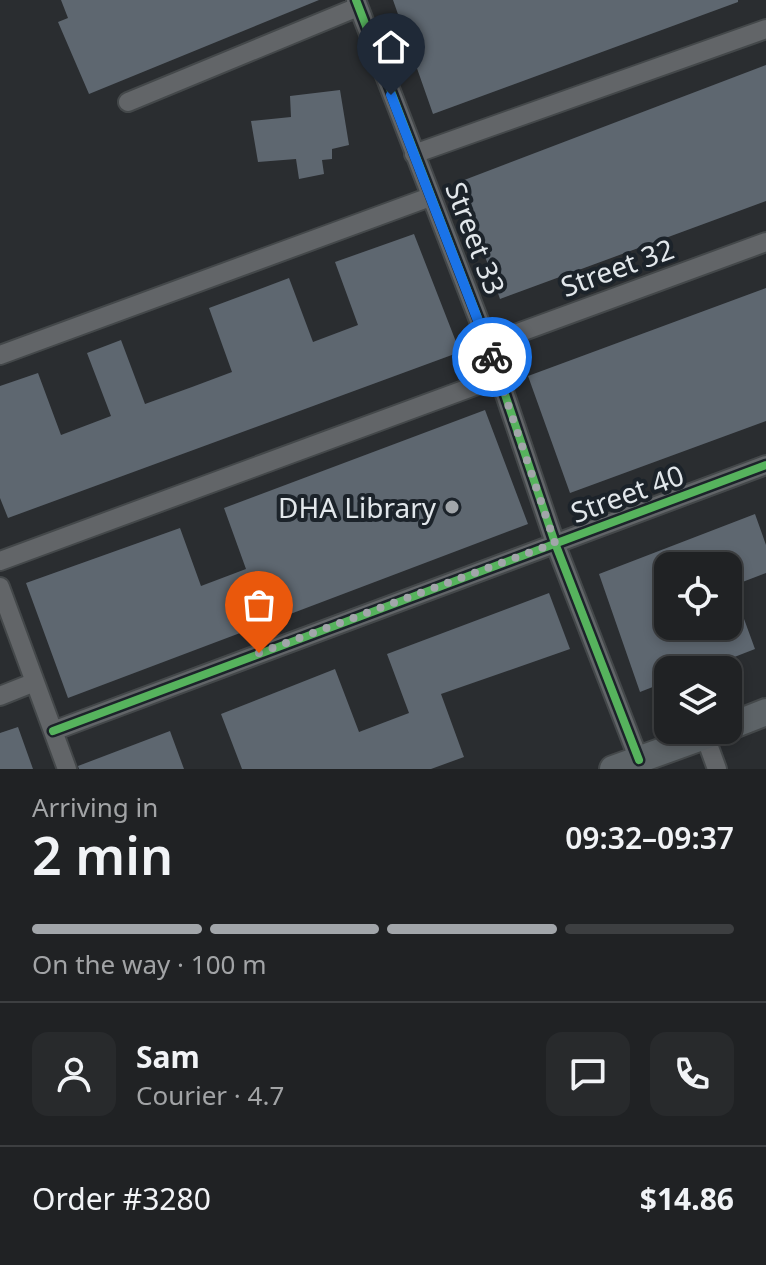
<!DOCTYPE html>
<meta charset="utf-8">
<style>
body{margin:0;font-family:"Noto Sans",sans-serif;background:#282a2c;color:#f1f3f6;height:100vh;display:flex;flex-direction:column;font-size:30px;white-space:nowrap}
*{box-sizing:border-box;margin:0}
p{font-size:26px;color:#a2a4a6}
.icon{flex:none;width:44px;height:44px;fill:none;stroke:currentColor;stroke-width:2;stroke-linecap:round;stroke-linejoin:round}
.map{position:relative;height:769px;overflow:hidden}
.details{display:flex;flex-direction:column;background:#202224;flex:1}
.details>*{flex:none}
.fabs{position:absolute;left:654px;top:552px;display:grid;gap:16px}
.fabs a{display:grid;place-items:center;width:88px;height:88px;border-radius:16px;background:#202224;box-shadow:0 4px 12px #0003,0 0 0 2px #3d3f41;font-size:40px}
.pin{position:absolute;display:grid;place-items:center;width:68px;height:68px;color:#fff;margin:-82px -34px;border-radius:50% 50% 50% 0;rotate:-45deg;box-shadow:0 0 8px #0007}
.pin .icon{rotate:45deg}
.courier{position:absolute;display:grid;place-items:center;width:80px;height:80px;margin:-40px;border:6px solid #1a73e8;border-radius:50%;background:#fff;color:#222;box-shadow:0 2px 10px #0007}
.head em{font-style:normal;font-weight:600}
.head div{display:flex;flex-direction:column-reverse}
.head{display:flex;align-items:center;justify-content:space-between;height:136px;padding:0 32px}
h1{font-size:52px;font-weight:600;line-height:60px}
.bar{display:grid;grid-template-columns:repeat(4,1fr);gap:12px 8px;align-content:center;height:96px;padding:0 32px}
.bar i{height:10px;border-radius:6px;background:#3d3f41}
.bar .on{background:#a2a6aa}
.bar p{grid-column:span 4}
.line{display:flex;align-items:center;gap:20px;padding:0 32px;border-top:2px solid #3d3f41}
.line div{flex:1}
.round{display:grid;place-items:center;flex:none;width:84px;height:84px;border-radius:16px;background:#282a2c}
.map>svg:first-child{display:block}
.building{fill:#5e6770;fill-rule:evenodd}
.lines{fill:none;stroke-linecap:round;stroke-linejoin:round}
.street-casing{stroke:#44484a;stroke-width:22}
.secondary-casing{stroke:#44484a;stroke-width:30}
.street{stroke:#626568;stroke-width:18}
.secondary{stroke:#5d6367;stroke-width:26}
.cycleway-casing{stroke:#1c232a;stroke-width:13}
.cycleway{stroke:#56b35d;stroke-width:8}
.done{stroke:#a2a6aa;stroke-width:8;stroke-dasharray:0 14.4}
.route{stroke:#1a73e8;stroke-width:10}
.poi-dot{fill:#a2a6aa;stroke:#1c232a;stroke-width:3}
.labels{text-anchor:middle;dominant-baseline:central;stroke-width:8;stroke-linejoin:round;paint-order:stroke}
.street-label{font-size:28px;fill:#e2e7eb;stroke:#1c232a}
.poi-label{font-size:28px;fill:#e2e7eb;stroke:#1c232a;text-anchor:end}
</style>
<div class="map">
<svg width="766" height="769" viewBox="0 0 766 769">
<rect width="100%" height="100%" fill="#2a2d30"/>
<path class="building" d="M61,0H319L89,94L58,22L68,18Z
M393,0H738V2L433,114Z
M766,65V201L500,299L459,182Z
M340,90L349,145L332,149V159L322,160L324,174L299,179L296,159L258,162L251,121L291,117L290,96Z
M414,234L460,352L8,518L0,498V386L38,373L61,435L111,416L87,353L121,340L145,404L192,387L232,372L209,308L289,278L313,342L358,325L335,262Z
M766,288V421L570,493L528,376Z
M485,410L528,524L68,698L26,583L180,528L201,586L246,569L224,508Z
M755,514L766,545V573L732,586L755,649L701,670H668V681L640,692L599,574ZM668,566H728V626H668Z
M549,593L570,649L441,694L464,757L431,769H242L221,714L335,669L359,732L409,713L387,654Z
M18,727L33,769H0V733Z
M170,731L184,769H79L78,766Z"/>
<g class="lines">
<defs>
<path id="street" d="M356,0L488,344L555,543L639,760
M128,102L358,7
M414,154L766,29
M488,344L766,242
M0,355L430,197
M0,561L499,377
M0,587L67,769
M0,696L35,682
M53,731L766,465
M705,736L717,769"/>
<path id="secondary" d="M728,727L766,712
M613,769L721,730"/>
</defs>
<use href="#street" class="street-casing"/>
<use href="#secondary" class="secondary-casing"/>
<use href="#street" class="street"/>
<use href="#secondary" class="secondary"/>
<defs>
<path id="cycleway" d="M356,0L488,344L555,543L639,760
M53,731L766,465"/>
</defs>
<use href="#cycleway" class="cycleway-casing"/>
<use href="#cycleway" class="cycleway"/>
</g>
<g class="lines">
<path class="done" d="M259,653L555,543L492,357"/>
<path class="route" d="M391,95L492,357"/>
</g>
<circle class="poi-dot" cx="452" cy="507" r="8"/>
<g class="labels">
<g class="street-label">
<text transform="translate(476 238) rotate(69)">Street 33</text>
<text transform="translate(617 267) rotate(-20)">Street 32</text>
<text transform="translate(627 493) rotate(-20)">Street 40</text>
</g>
<g class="poi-label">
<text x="436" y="507">DHA Library</text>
</g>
</g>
</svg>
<div class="fabs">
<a><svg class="icon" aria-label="locate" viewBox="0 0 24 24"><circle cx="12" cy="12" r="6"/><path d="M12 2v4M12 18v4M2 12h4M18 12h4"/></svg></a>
<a><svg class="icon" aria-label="layers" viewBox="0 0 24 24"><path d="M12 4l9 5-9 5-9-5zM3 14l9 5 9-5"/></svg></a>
</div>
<div class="pin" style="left:259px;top:653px;background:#ea580c"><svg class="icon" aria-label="bag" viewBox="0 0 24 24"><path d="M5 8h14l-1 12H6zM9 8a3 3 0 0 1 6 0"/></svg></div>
<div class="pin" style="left:391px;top:95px;background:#1f2937"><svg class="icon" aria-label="home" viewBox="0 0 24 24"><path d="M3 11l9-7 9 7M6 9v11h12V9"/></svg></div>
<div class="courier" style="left:492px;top:357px"><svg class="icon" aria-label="bike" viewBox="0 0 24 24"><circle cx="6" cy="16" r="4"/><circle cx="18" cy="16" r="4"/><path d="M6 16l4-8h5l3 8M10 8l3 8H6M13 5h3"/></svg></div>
</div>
<section class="details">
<div class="head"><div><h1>2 min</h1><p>Arriving in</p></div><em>09:32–09:37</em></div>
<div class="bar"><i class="on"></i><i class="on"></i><i class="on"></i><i></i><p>On the way · 100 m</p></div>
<div class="line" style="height:144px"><a class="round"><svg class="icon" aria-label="person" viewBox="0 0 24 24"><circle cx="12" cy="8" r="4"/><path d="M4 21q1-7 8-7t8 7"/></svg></a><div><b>Sam</b><p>Courier · 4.7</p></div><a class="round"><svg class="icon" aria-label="chat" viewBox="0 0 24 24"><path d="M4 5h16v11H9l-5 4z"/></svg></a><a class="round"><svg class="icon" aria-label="phone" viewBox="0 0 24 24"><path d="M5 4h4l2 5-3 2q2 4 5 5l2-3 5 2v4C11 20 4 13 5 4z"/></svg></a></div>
<div class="line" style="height:104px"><div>Order #3280</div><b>$14.86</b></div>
</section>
